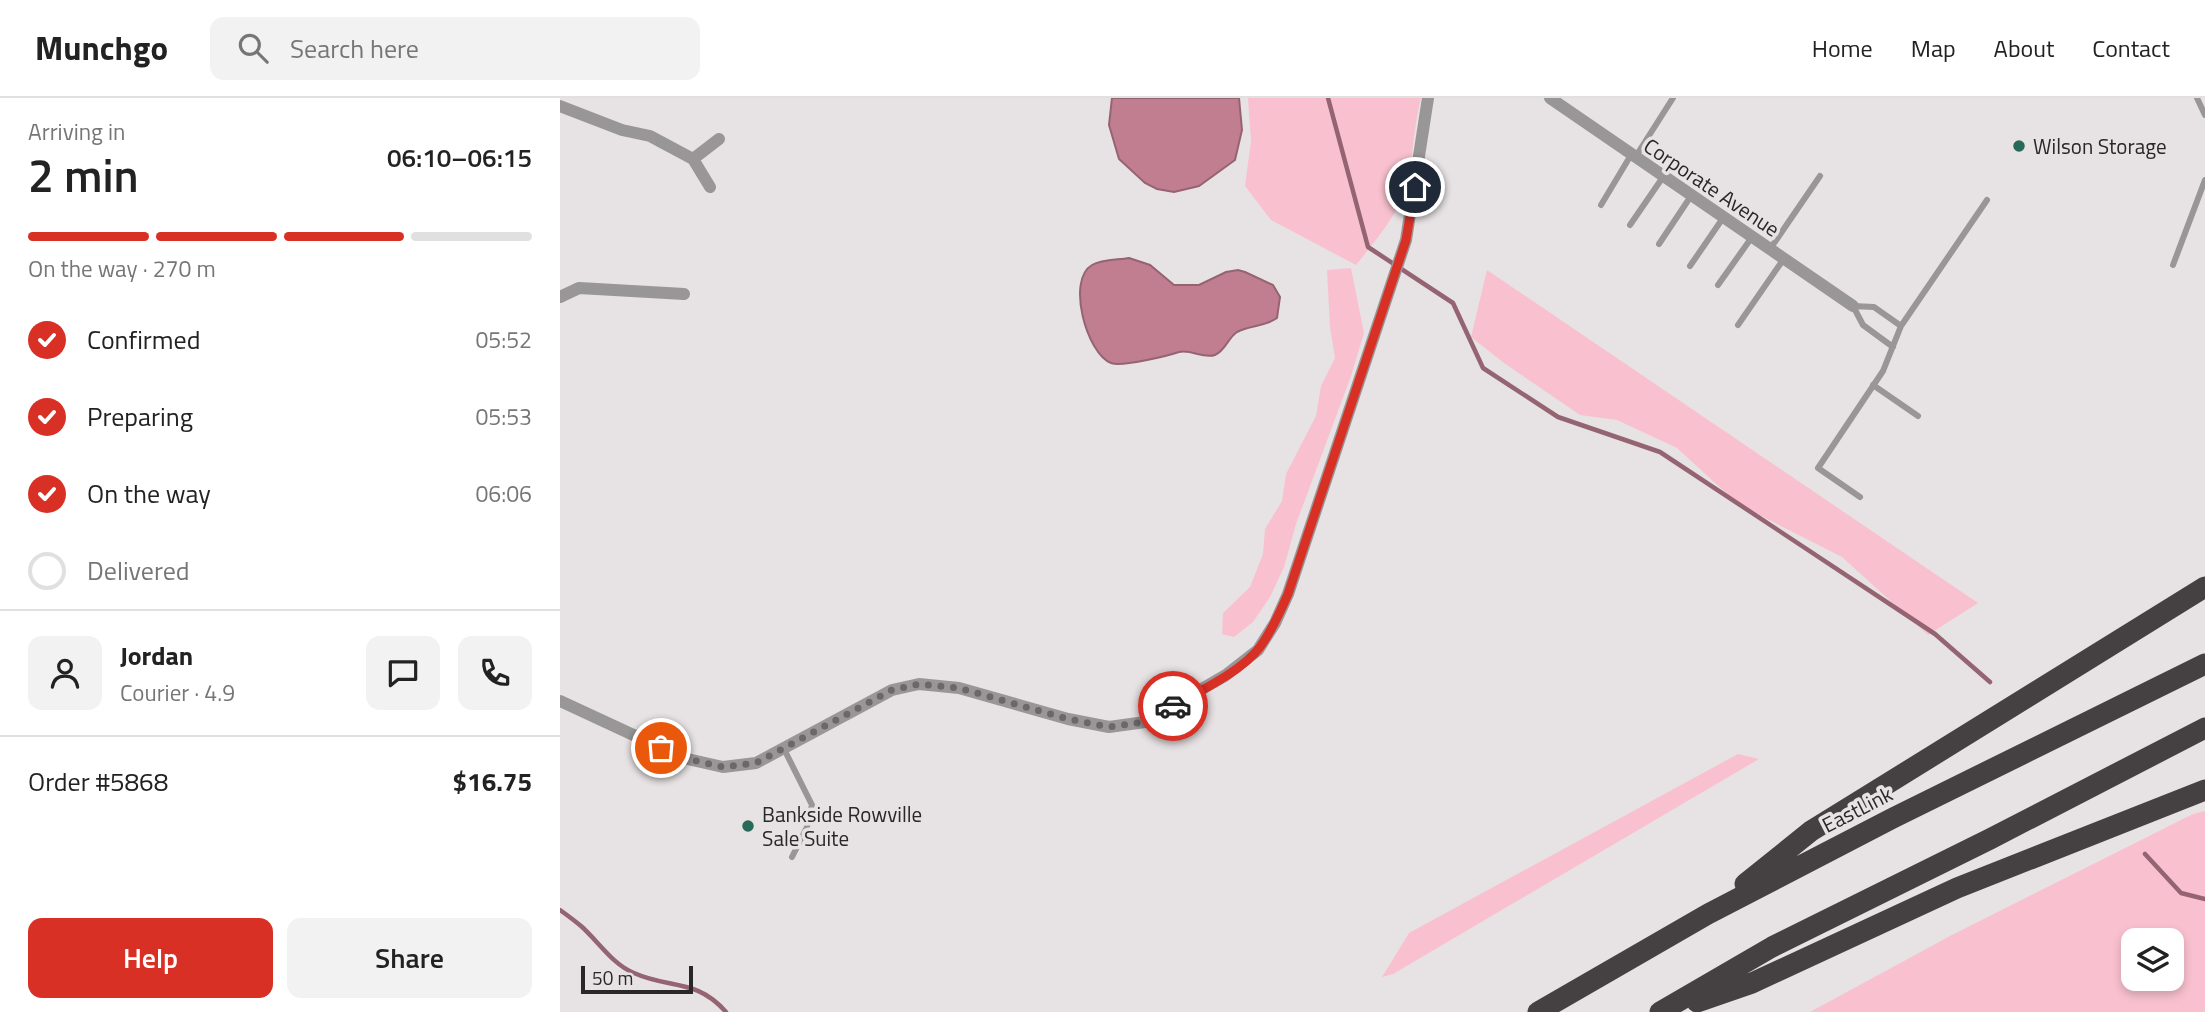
<!DOCTYPE html>
<meta charset="utf-8">
<style>
body{margin:0;font-family:"Titillium Web",sans-serif;background:#f2f2f2;color:#222;height:100vh;display:flex;flex-direction:column;font-size:26px;white-space:nowrap}
*{box-sizing:border-box;margin:0}
p{font-size:23px;color:#767676}
.icon{flex:none;width:38px;height:38px;fill:none;stroke:currentColor;stroke-width:2;stroke-linecap:round;stroke-linejoin:round}
.map{position:relative;flex:1;overflow:hidden}
.panel{display:flex;flex-direction:column;background:#fff;width:560px}
.panel>*{flex:none}
.controls{position:absolute;left:1561px;top:830px;display:grid;gap:14px}
.controls a{display:grid;place-items:center;width:63px;height:63px;border-radius:14px;background:#fff;box-shadow:0 4px 10px #0003;font-size:35px}
.scale{position:absolute;left:21px;bottom:18px;width:112px;box-sizing:border-box;padding-left:7px;border:4px solid #292728;border-top:0;font-size:19px;line-height:24px;white-space:nowrap;color:#292728;-webkit-text-stroke:5px #e7e2e3;paint-order:stroke}
.pin{position:absolute;display:grid;place-items:center;width:60px;height:60px;color:#fff;margin:-30px;border:4px solid #fff;border-radius:50%;box-shadow:0 2px 7px #0007}
.courier{position:absolute;display:grid;place-items:center;width:70px;height:70px;margin:-35px;border:5px solid #d93025;border-radius:50%;background:#fff;color:#222;box-shadow:0 2px 9px #0007}
.head em{font-style:normal;font-weight:600}
.head div{display:flex;flex-direction:column-reverse}
.head{display:flex;align-items:center;justify-content:space-between;height:119px;padding:0 28px}
h1{font-size:46px;font-weight:600;line-height:52px}
.bar{display:grid;grid-template-columns:repeat(4,1fr);gap:10px 7px;align-content:center;height:84px;padding:0 28px}
.bar i{height:9px;border-radius:5px;background:#e0e0e0}
.bar .selected{background:#d93025}
.bar p{grid-column:span 4}
.line{display:flex;align-items:center;gap:18px;padding:0 28px;border-top:2px solid #e0e0e0}
.line div{flex:1}
.round{display:grid;place-items:center;flex:none;width:74px;height:74px;border-radius:14px;background:#f2f2f2}
ol{padding:0 28px;list-style:none}
li{display:flex;align-items:center;gap:21px;height:77px}
li p{margin-inline-start:auto}
li .icon{padding:7px;border-radius:50%;background:#d93025;color:#fff;stroke-width:4}
li:last-child{color:#767676}
li i{width:38px;height:38px;border:4px solid #e0e0e0;border-radius:50%}
.primary-button{display:flex;gap:14px;margin-top:auto;padding:14px 28px}
.primary-button a{flex:1;height:80px;border-radius:14px;background:#d93025;color:#fff;font-size:28px;font-weight:600;line-height:80px;text-align:center}
.primary-button a+a{background:#f2f2f2;color:#222}
header{display:flex;align-items:center;gap:42px;box-sizing:border-box;height:98px;padding:0 35px;background:#fff;border-bottom:2px solid #e0e0e0}
header strong{font-size:33px}
nav{display:flex;gap:38px;margin-inline-start:auto;font-size:24px}
.search{width:490px;height:63px;background:#f2f2f2;display:flex;align-items:center;gap:18px;box-sizing:border-box;padding:0 24px;border-radius:14px;color:#767676;font-size:26px}
main{display:flex;flex:1;min-height:0}
.map>svg:first-child{display:block}
.green{fill:#f9c1cf;fill-rule:evenodd}
.water{fill:#c27e91;stroke:#946472;stroke-width:2}
.lines{fill:none;stroke-linecap:round;stroke-linejoin:round}
.stream{stroke:#946472;stroke-width:4.5}
.service{stroke:#989697;stroke-width:6}
.minor{stroke:#989697;stroke-width:12}
.motorway{stroke:#454142;stroke-width:21}
.done{stroke:#6c6869;stroke-width:7;stroke-dasharray:0 12.6}
.route{stroke:#d93025;stroke-width:9}
.poi-dot{fill:#286959;stroke:#e7e2e3;stroke-width:2.5}
.labels{text-anchor:middle;dominant-baseline:central;stroke-width:7;stroke-linejoin:round;paint-order:stroke}
.poi-label{font-size:21px;fill:#292728;stroke:#e7e2e3;text-anchor:start}
.street-label{font-size:21px;fill:#292728;stroke:#e7e2e3}
</style>
<header>
<strong>Munchgo</strong>
<div class="search"><svg class="icon" aria-label="search" viewBox="0 0 24 24"><circle cx="10" cy="10" r="6"/><path d="M15 15l6 6"/></svg>Search here</div>
<nav><a>Home</a><a>Map</a><a>About</a><a>Contact</a></nav>
</header>
<main>
<section class="panel">
<div class="head"><div><h1>2 min</h1><p>Arriving in</p></div><em>06:10–06:15</em></div>
<div class="bar"><i class="selected"></i><i class="selected"></i><i class="selected"></i><i></i><p>On the way · 270 m</p></div>
<ol>
<li><svg class="icon" aria-label="check" viewBox="0 0 24 24"><path d="M5 12l5 5 9-10"/></svg>Confirmed<p>05:52</p></li>
<li><svg class="icon" aria-label="check" viewBox="0 0 24 24"><path d="M5 12l5 5 9-10"/></svg>Preparing<p>05:53</p></li>
<li><svg class="icon" aria-label="check" viewBox="0 0 24 24"><path d="M5 12l5 5 9-10"/></svg>On the way<p>06:06</p></li>
<li><i></i>Delivered</li>
</ol>
<div class="line" style="height:126px"><a class="round"><svg class="icon" aria-label="person" viewBox="0 0 24 24"><circle cx="12" cy="8" r="4"/><path d="M4 21q1-7 8-7t8 7"/></svg></a><div><b>Jordan</b><p>Courier · 4.9</p></div><a class="round"><svg class="icon" aria-label="chat" viewBox="0 0 24 24"><path d="M4 5h16v11H9l-5 4z"/></svg></a><a class="round"><svg class="icon" aria-label="phone" viewBox="0 0 24 24"><path d="M5 4h4l2 5-3 2q2 4 5 5l2-3 5 2v4C11 20 4 13 5 4z"/></svg></a></div>
<div class="line" style="height:91px"><div>Order #5868</div><b>$16.75</b></div>
<div class="primary-button"><a>Help</a><a>Share</a></div>
</section>
<div class="map">
<svg width="1645" height="914" viewBox="0 0 1645 914">
<rect width="100%" height="100%" fill="#e7e2e3"/>
<path class="green" d="M688,0H861C854,27 853,55 848,82C843,110 817,141 796,167L711,122L685,88L691,43Z
M791,170L804,235L791,278L736,426L724,469L710,499L693,524L674,539L662,536L663,515L690,489L703,456L705,431L722,403L726,376L756,318L761,288L775,260L770,229L767,172Z
M927,172L1418,505L1368,537L1282,459L1178,406L1117,350L1057,322L1020,317L944,265L911,239Z
M1178,656L1199,661L833,876L822,879L849,835Z
M1645,713V914H1250L1390,838L1633,716ZM1573,842H1612V880H1573Z"/>
<path class="water" d="M552,0H679L682,32L675,62L639,88L614,94L597,91L585,85L559,61L549,27Z
M569,160L590,167L614,187H639L666,174L678,172L685,174L713,187L720,199L717,220C704,229 690,227 677,234C668,240 665,253 655,257C643,261 631,251 619,254C607,258 562,269 551,265C527,256 506,182 532,167C542,161 558,162 569,160Z"/>
<g class="lines">
<path class="stream" d="M768,0L808,149L893,205L923,270L998,319L1100,354L1375,536L1430,584
M1585,756L1621,795L1645,801
M0,812C7,817 15,823 21,828C38,843 52,866 74,875C109,891 136,880 166,914"/>
<path class="service" d="M1637,0L1645,17
M1076,58L1113,0
M1041,107L1071,57
M1070,127L1103,79
M1099,146L1131,98
M1210,151L1260,78
M1613,167L1645,82
M1130,168L1163,120
M1158,187L1192,139
M1178,227L1223,162
M1333,249L1303,227L1293,208L1314,209L1341,228
M1313,287L1358,318
M1300,399L1258,370L1323,273L1341,228L1427,102
M224,651L252,707L247,729L232,759"/>
<path class="minor" d="M990,0L1293,208
M0,8L62,32L90,38L133,61
M150,89L133,61L159,41
M0,199L19,190L124,196
M0,603L123,660L163,669L196,665L332,592L359,586L399,590L508,621L549,629L585,624L666,577L698,552L715,525L728,496L846,142L868,0"/>
<path class="motorway" d="M1185,786L1251,733L1645,489
M1137,904L1192,885L1397,790L1645,692
M978,914L1148,816L1333,720L1645,566
M1100,914L1212,849L1430,741L1645,630"/>
</g>
<g class="lines">
<path class="done" d="M101,650L123,660L163,669L196,665L332,592L359,586L399,590L508,621L549,629L585,624L613,608"/>
<path class="route" d="M613,608C640,593 681,574 700,549C712,533 720,514 728,496L846,142L855,89"/>
</g>
<g class="poi-dot">
<circle cx="1459" cy="48" r="7"/>
<circle cx="188" cy="728" r="7"/>
</g>
<g class="labels">
<g class="poi-label">
<text x="1473" y="48">Wilson Storage</text>
<text x="202" y="716">Bankside Rowville<tspan x="202" dy="24">Sale Suite</tspan></text>
</g>
<g class="street-label">
<text transform="translate(1152 89) rotate(34)">Corporate Avenue</text>
<text transform="translate(1297 711) rotate(-27)">EastLink</text>
</g>
</g>
</svg>
<div class="controls">
<a><svg class="icon" aria-label="layers" viewBox="0 0 24 24"><path d="M12 4l9 5-9 5-9-5zM3 14l9 5 9-5"/></svg></a>
</div>
<div class="scale">50 m</div>
<div class="pin" style="left:101px;top:650px;background:#ea580c"><svg class="icon" aria-label="bag" viewBox="0 0 24 24"><path d="M5 8h14l-1 12H6zM9 8a3 3 0 0 1 6 0"/></svg></div>
<div class="pin" style="left:855px;top:89px;background:#1f2937"><svg class="icon" aria-label="home" viewBox="0 0 24 24"><path d="M3 11l9-7 9 7M6 9v11h12V9"/></svg></div>
<div class="courier" style="left:613px;top:608px"><svg class="icon" aria-label="car" viewBox="0 0 24 24"><path d="M5 17H2v-5l4-1 3-4h7l3 4 3 1v5h-3M9 17h6M6 11h13"/><circle cx="7" cy="17" r="2"/><circle cx="17" cy="17" r="2"/></svg></div>
</div>
</main>
